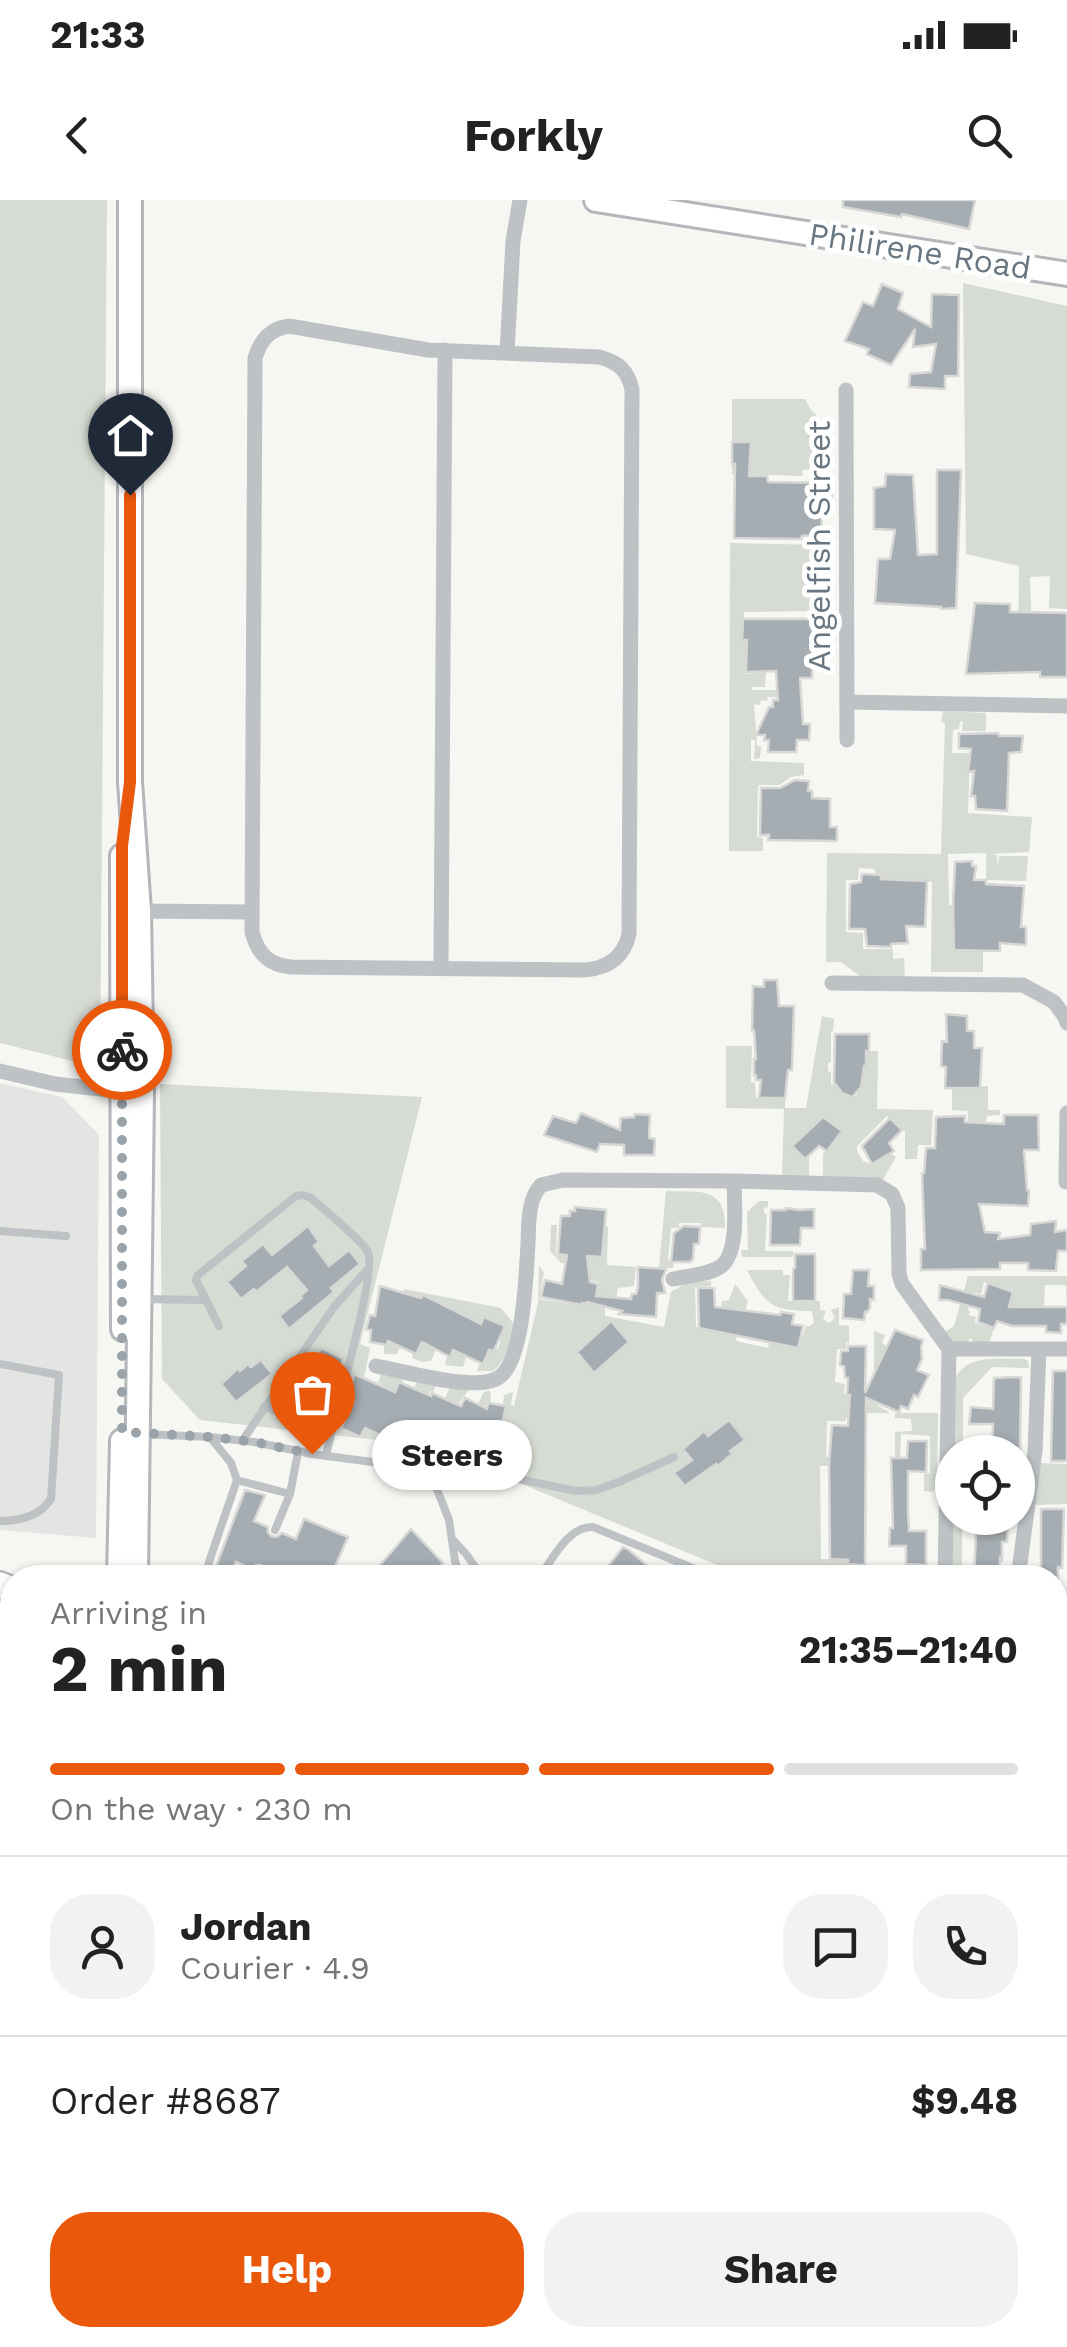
<!DOCTYPE html>
<meta charset="utf-8">
<style>
body{margin:0;font-family:"Work Sans",sans-serif;background:#f2f2f2;color:#222;height:100vh;display:flex;flex-direction:column;font-size:38px;white-space:nowrap}
*{box-sizing:border-box;margin:0}
p{font-size:32px;color:#767676}
.icon{flex:none;width:55px;height:55px;fill:none;stroke:currentColor;stroke-width:2;stroke-linecap:round;stroke-linejoin:round}
.map{position:relative;flex:1;overflow:hidden}
.sheet{position:absolute;left:0px;top:1365px;width:1068px;height:782px;display:flex;flex-direction:column;background:#fff;border-radius:40px 40px 0 0;box-shadow:0 2px 8px #0004}
.sheet>*{flex:none}
.controls{position:absolute;left:935px;top:1235px;display:grid;gap:20px}
.controls a{display:grid;place-items:center;width:100px;height:100px;border-radius:50%;background:#fff;box-shadow:0 2px 8px #0004;font-size:50px}
.pin{position:absolute;display:grid;place-items:center;width:85px;height:85px;color:#fff;margin:-102px -42px;border-radius:50% 50% 50% 0;rotate:-45deg;box-shadow:0 0 10px #0007}
.pin .icon{rotate:45deg}
.courier{position:absolute;display:grid;place-items:center;width:100px;height:100px;margin:-50px;border:8px solid #ea580c;border-radius:50%;background:#fff;color:#222;box-shadow:0 2px 12px #0007}
.bubble{position:absolute;height:70px;border-radius:35px;background:#fff;box-shadow:0 2px 8px #0004;font-size:32px;font-weight:700;line-height:70px;text-align:center}
.head em{font-style:normal;font-weight:700}
.head div{display:flex;flex-direction:column-reverse}
.head{display:flex;align-items:center;justify-content:space-between;height:170px;padding:0 50px}
h1{font-size:65px;font-weight:700;line-height:75px}
.bar{display:grid;grid-template-columns:repeat(4,1fr);gap:15px 10px;align-content:center;height:120px;padding:0 50px}
.bar i{height:12px;border-radius:8px;background:#e0e0e0}
.bar .selected{background:#ea580c}
.bar p{grid-column:span 4}
.line{display:flex;align-items:center;gap:25px;padding:0 50px;border-top:2px solid #e0e0e0}
.line div{flex:1}
.round{display:grid;place-items:center;flex:none;width:105px;height:105px;border-radius:40px;background:#f2f2f2}
.button{display:flex;gap:20px;margin-top:auto;padding:20px 50px}
.button a{flex:1;height:115px;border-radius:40px;background:#ea580c;color:#fff;font-size:40px;font-weight:700;line-height:115px;text-align:center}
.button a+a{background:#f2f2f2;color:#222}
.status{display:flex;justify-content:space-between;align-items:center;height:70px;padding:0 50px;background:#fff;direction:ltr}
.status svg{height:28px;fill:currentColor}
header{display:flex;justify-content:space-between;align-items:center;height:130px;padding:0 50px;background:#fff;font-size:45px;font-weight:700}
.map>svg:first-child{display:block}
.built{fill:#e4e5e3}
.green{fill:#d6dbd3}
.building{fill:#a6adb2;stroke:#d7d7d6;stroke-width:2.5}
.lines{fill:none;stroke-linecap:round;stroke-linejoin:round}
.secondary-casing{stroke:#b3b7bb;stroke-width:28}
.primary-casing{stroke:#b2b6b9;stroke-width:30}
.lane{stroke:#bec2c5;stroke-width:8}
.street{stroke:#bec2c5;stroke-width:15}
.secondary{stroke:#fff;stroke-width:22}
.primary{stroke:#fff;stroke-width:25}
.done{stroke:#9aa3a9;stroke-width:10;stroke-dasharray:0 18}
.route{stroke:#ea580c;stroke-width:12}
.labels{text-anchor:middle;dominant-baseline:central;stroke-width:10;stroke-linejoin:round;paint-order:stroke}
.street-label{font-size:32px;fill:#687681;stroke:#fff}
</style>
<div class="status"><b>21:33</b><svg viewBox="0 0 49 12"><path d="M0 12V9h3v3zM5 12V6h3v6zM10 12V3h3v9zM15 12V0h3v12zM26 1h20v11H26zM47 4h2v5h-2z"/></svg></div>
<header><svg class="icon" aria-label="back" viewBox="0 0 24 24"><path d="M15 5l-7 7 7 7"/></svg>Forkly<svg class="icon" aria-label="search" viewBox="0 0 24 24"><circle cx="10" cy="10" r="6"/><path d="M15 15l6 6"/></svg></header>
<div class="map">
<svg width="1067" height="2147" viewBox="0 0 1067 2147">
<rect width="100%" height="100%" fill="#f6f6f3"/>
<path class="built" d="M0,883L62,897L99,935L96,1338L0,1330Z"/>
<path class="green" d="M0,0H107L100,868L0,843Z
M963,83L1067,106V409L1049,408L1050,376L1030,377L1032,438L1018,456L1019,366L966,354Z
M732,199H805L811,210L826,224L825,250L818,251L817,265H810V270H802L803,276L732,274V264H750L751,243L732,242Z
M730,343L827,345V417L809,419L810,411L744,412L743,439L747,440L745,474L766,472L765,487H752V490H792V497H768L767,501L761,500L760,505L754,504L757,546H761L760,558L754,559L755,540H751V561L804,563V575L791,577L779,585H758L757,637L763,638V651H729Z
M943,511L986,513V531H962L963,521L960,522L959,529L953,530L952,553H970L968,613L1032,617L1029,652L990,654L997,655L998,669L999,656H1028L1026,681L986,680V653L948,654L949,705L959,706L983,745V772H931L932,682L881,679L875,675V669L859,668L858,680H846V732L863,733V749H893V759L904,758L905,780L864,779L841,762H826L827,653L941,654L945,523L941,522Z
M822,816L834,819L833,831L831,832V862L828,863V871L831,872V884L838,885C839,894 848,898 856,896L861,887L864,866L866,865V851H878L877,909L933,910L931,945H918L917,959H905V931L887,916L857,946V951L863,961L871,964L890,953L896,957L882,981L823,977V954L841,931L823,917L805,958L809,955V977L782,978L784,909L726,908V846H752L751,882L755,883L756,898H785V908H806Z
M160,884L422,897L360,1144L370,1148L365,1173L359,1187L354,1186L348,1199L353,1202L342,1228L360,1238L377,1201L374,1199L381,1184L378,1183L381,1175L404,1177L402,1182H399L376,1234L396,1242L413,1207L414,1189L417,1181L437,1184L433,1192L430,1191L414,1234L432,1241L448,1200L445,1198L450,1187L470,1188L461,1200L445,1236L478,1205L483,1193L489,1190L491,1196L490,1203H487L485,1206L480,1246L500,1250L508,1228L502,1223L506,1206L503,1205L504,1195L513,1192L511,1205L514,1206L538,1103L539,1066L544,1072L539,1099L582,1106L587,1102L594,1103L599,1082L583,1078L586,1064L561,1063L550,1051L551,1025H557L556,1055L587,1060V1056L603,1057L605,1026H608L607,1065L636,1067L634,1086L618,1088L616,1099L605,1098V1116L664,1127L671,1092L688,1082L711,1081V1086L695,1087L696,1127L720,1133L725,1109L721,1105L722,1101L729,1100L735,1084L748,1101L745,1112L739,1120L736,1141L768,1148L769,1143L798,1148L806,1126H810L814,1123L812,1111C771,1110 766,1106 747,1070H783V1075H790L788,1101H820V1110L826,1111L823,1119L829,1123L835,1118L831,1110L839,1107V1125L849,1126V1143H846V1149H837L835,1182L845,1184L844,1194L856,1195V1201H874V1131L885,1135L882,1143L888,1147L884,1189L877,1205L890,1213H861L860,1218H846L845,1221H827L826,1257H844L845,1266H820L821,1359L848,1360L849,1364L860,1365V1369H821V1377H746L512,1280L502,1258L396,1242L200,1220L162,1179Z
M988,886V910H1000V915L987,916L986,921L983,922L984,931L968,955V911L952,910V888Z
M666,991C699,992 726,986 725,1028L701,1027V1023H679V1028H671L668,1060L674,1061L673,1068H659Z
M759,1001H768V1007L764,1008V1013L767,1014L765,1051H793V1057H742L741,1050H748L747,1012Z
M968,1076H1067V1107L1066,1085H1045L1044,1107L1023,1108L1004,1106L1011,1100L1013,1090L984,1082L981,1094L973,1092L968,1110L970,1112L969,1115L976,1117L975,1123L994,1128L989,1144L972,1142V1139H969V1144L951,1142L942,1134L954,1126Z
M404,1089L501,1108L514,1124C510,1142 508,1159 493,1171H477L480,1162L489,1150L498,1148L501,1141H498L466,1156L463,1167L445,1165L447,1156L450,1157L457,1142L434,1148L436,1150L431,1161L423,1162L412,1158L413,1153L416,1154L423,1140L426,1141L444,1105L423,1095L397,1154H384V1145H387L391,1131L395,1130Z
M1024,1159L1028,1161L1029,1168L992,1167L963,1198V1252H952V1318H962V1377L952,1378L953,1184C963,1153 997,1159 1024,1159Z
M895,1213H938L937,1288L934,1289V1292L924,1291V1274L930,1273V1236L901,1234L900,1258H895V1232L912,1231L911,1219L895,1218Z
M1040,1263L1067,1264V1304L1034,1305Z"/>
<path class="building" d="M843,0H975L969,29L902,14L901,17L843,7Z
M882,84L903,93L898,109L931,127L932,94L959,95L958,176H945V189L909,187L910,174L931,172L936,144L913,147L915,129L891,165L867,154L869,149L845,141L863,102L873,106Z
M732,242H751L749,276H767L768,282L832,283V298L821,299L822,335L802,336L801,339L734,338L735,264H732Z
M937,270H961L956,408L941,409V407L875,403L878,359H890L895,330L874,329V288L885,286L886,274L913,275L918,355L937,354Z
M975,403L1010,404V412L1067,413V477H1040V472L966,474Z
M743,419H813L812,478H800L803,524H810L809,540H797L796,552H768L769,540H764L765,535H756L769,507H773V500H778L776,471L746,472L747,440H742Z
M998,533L999,536H1023L1021,552L1009,553L1007,611L976,609L975,596H971L974,571L968,572L971,549L959,548V534Z
M795,580L809,581L808,591H812V598L830,599V627H837V641L768,640L769,635H760L761,588H780Z
M972,661V666H976L974,680H986V684L1024,686L1021,727H1026V745L1000,743V751L954,750L953,706L955,662Z
M862,674L881,675V679L927,681L925,727L906,726L908,743L891,744V747L867,746L865,729H849L850,684L861,682Z
M764,780H777L779,806H794L792,870H788L785,898H759L761,880H756V875H754V859H756L754,830H752L753,786L764,787Z
M946,814L967,816V831H974V848H982L980,888H945L946,867L941,866L942,841L947,842Z
M835,834H869V852L866,851V866H864L861,887L852,897L842,893L834,882Z
M581,913L620,930L621,918L634,917L635,914L650,915L649,938L655,939L654,955H624V945L600,944L597,952L544,935L553,916L576,923Z
M1004,915H1038L1039,950H1024L1027,990H1029L1028,1006L979,1004L985,1032L1000,1033L998,1039L1030,1035L1031,1024L1056,1021L1055,1032L1067,1030V1051H1058L1056,1071L1028,1070V1063H1000V1069L921,1070V1049H925L922,973H924L926,948H935L936,917L965,916V922L1004,924Z
M823,917L842,931L827,951L819,946L805,959L792,946Z
M890,918L902,930L889,943L894,951L872,964L862,946Z
M575,1007L606,1010L602,1057L587,1056L590,1082L598,1084L596,1096L631,1099L632,1094H636L638,1087V1067L666,1069L662,1080L665,1093H657L656,1117L619,1114L622,1111L587,1102V1104L582,1103V1105L541,1097L545,1080L562,1084L567,1055L558,1054L561,1016H570V1011H575Z
M786,1008L798,1010L814,1009V1028H801L800,1045H770L771,1010H786Z
M308,1026L319,1042L314,1046L329,1066L349,1050L360,1064L331,1088L334,1092L289,1129L279,1116L302,1098L300,1096L307,1090L287,1067L256,1092L254,1089L241,1099L227,1082L246,1066L242,1061L263,1044L272,1055Z
M684,1026L700,1027L699,1044H694L693,1059L690,1062H671L674,1033Z
M795,1054H815V1101H793V1069L795,1068Z
M853,1070H869L868,1086H874V1100L870,1099V1108L867,1112H865L864,1120L843,1118L844,1094H851Z
M988,1083L1013,1092L1009,1107H1067V1124H1061V1133L1046,1132V1126H1012L997,1121L994,1128L978,1122L980,1109L948,1100H939L940,1085L984,1097Z
M380,1086L421,1098L423,1095L481,1124L484,1117L505,1126L495,1148L493,1151L489,1150L483,1164L453,1150L450,1157L422,1142L416,1154L388,1141L387,1145L370,1142L371,1130H366L370,1115L375,1116Z
M698,1088H714L715,1107L780,1115L781,1112L794,1114L792,1124L803,1126L798,1148L699,1128Z
M611,1121L629,1142L594,1173L577,1152Z
M895,1130L923,1140L921,1147L922,1159L917,1170L929,1175L918,1197L914,1195L908,1209L901,1206L899,1212L866,1198L865,1365L848,1364V1360L830,1359L829,1264L832,1225L848,1226L850,1195H847L848,1178H845L844,1166L840,1165L841,1151H848V1146H866L865,1193Z
M321,1148L343,1159L334,1193L328,1191L323,1200L298,1187Z
M261,1160L272,1174L236,1202L221,1184L238,1168L240,1171L248,1164L251,1167Z
M1053,1171H1067V1261H1051Z
M354,1174L395,1192L399,1182L431,1196L432,1193L461,1206L465,1198L487,1209L488,1203L506,1206L502,1224L506,1225L500,1250L467,1244L465,1247L437,1233L432,1241L402,1229L396,1242L365,1228L360,1237L341,1228L354,1202L348,1200Z
M1021,1177L1020,1252H992L993,1224H969L971,1207L993,1209L994,1178Z
M729,1220L745,1240L730,1251L732,1254L718,1266L716,1264L685,1286L674,1273L692,1260L683,1249L704,1231L708,1236Z
M908,1241H927L926,1272L908,1271V1313L909,1331H926V1365L906,1364V1346H889L890,1328H893L891,1258H907Z
M245,1290L265,1295L254,1321L268,1327V1332L271,1336L277,1337L282,1333L296,1339L304,1319L348,1337L330,1378H272L266,1375V1369L261,1365H256L252,1369L236,1362L230,1375L215,1369Z
M1041,1309H1064L1062,1368L1058,1367V1378H1041Z
M980,1318H1008L1007,1342H1002V1360L1000,1358L999,1378H974L976,1333H979Z
M411,1329L443,1363L432,1378H369Z
M623,1347L629,1350L662,1378H599Z"/>
<g class="lines">
<defs>
<path id="secondary" d="M130,0V582L139,711L142,892L136,1378
M596,0L1067,74
M122,656L123,1129
M119,1378L122,1241"/>
<path id="primary" d="M0,1385L12,1390
M0,1451L12,1456
M1055,1839L1067,1844
M1055,1904L1067,1909"/>
</defs>
<use href="#secondary" class="secondary-casing"/>
<use href="#primary" class="primary-casing"/>
<path class="lane" d="M0,1031L66,1036
M141,1099L206,1100
M219,1126L196,1080L198,1075L296,996L303,995L311,998C323,1009 362,1040 368,1052C378,1071 332,1223 326,1256
M0,1164L59,1175L51,1299C40,1316 20,1321 0,1321
M264,1207L332,1228
M142,1234L210,1237L254,1242L312,1254L410,1267L475,1270L576,1291L596,1290L619,1282L674,1257
M242,1241L334,1107L367,1070
M429,1269L449,1320L455,1361L460,1378
M237,1280L290,1294
M275,1330L290,1294L298,1252
M452,1339L466,1354L483,1378
M209,1378L207,1369L211,1356L237,1280L231,1263L210,1237
M256,1378L259,1372
M539,1378C552,1360 568,1326 593,1327L717,1378
M348,2135L349,2147"/>
<path class="street" d="M289,126L428,150L599,157C618,162 628,170 632,190L629,734C624,757 608,768 585,770L291,767C269,765 258,754 252,732L255,158C261,140 269,129 289,126Z
M507,153L513,41L520,0
M846,190L847,540
M847,502L1067,506
M139,711L252,712
M441,769L445,150
M832,783L1023,785L1054,802L1065,817L1067,823
M0,871L55,884L128,892
M1066,982L1067,913
M673,1079C688,1076 707,1075 720,1067C740,1054 734,1002 734,981
M949,1149H1067
M376,1166C403,1171 475,1192 498,1178C524,1163 526,1073 528,1044C529,1024 527,1001 541,985L563,980L734,981L877,985L892,994L898,1008L899,1074L902,1084L949,1149
M945,1378L949,1149
M1018,1378L1035,1251L1039,1149
M1055,1438H1067
M1055,1767L1067,1773
M119,2135V2147
M133,2147V2135"/>
<use href="#secondary" class="secondary"/>
<use href="#primary" class="primary"/>
</g>
<g class="lines">
<path class="done" d="M122,850V1232L210,1237L254,1242L312,1254"/>
<path class="route" d="M122,850V646L130,582V295"/>
</g>
<g class="labels">
<g class="street-label">
<text transform="translate(920 51) rotate(9)">Philirene Road</text>
<text transform="translate(819 346) rotate(-90)">Angelfish Street</text>
</g>
</g>
</svg>
<div class="controls">
<a><svg class="icon" aria-label="locate" viewBox="0 0 24 24"><circle cx="12" cy="12" r="6"/><path d="M12 2v4M12 18v4M2 12h4M18 12h4"/></svg></a>
</div>
<div class="pin" style="left:312px;top:1254px;background:#ea580c"><svg class="icon" aria-label="bag" viewBox="0 0 24 24"><path d="M5 8h14l-1 12H6zM9 8a3 3 0 0 1 6 0"/></svg></div>
<div class="pin" style="left:130px;top:295px;background:#1f2937"><svg class="icon" aria-label="home" viewBox="0 0 24 24"><path d="M3 11l9-7 9 7M6 9v11h12V9"/></svg></div>
<div class="courier" style="left:122px;top:850px"><svg class="icon" aria-label="bike" viewBox="0 0 24 24"><circle cx="6" cy="16" r="4"/><circle cx="18" cy="16" r="4"/><path d="M6 16l4-8h5l3 8M10 8l3 8H6M13 5h3"/></svg></div>
<div class="bubble" style="left:372px;top:1220px;width:160px">Steers</div>
<section class="sheet">
<div class="head"><div><h1>2 min</h1><p>Arriving in</p></div><em>21:35–21:40</em></div>
<div class="bar"><i class="selected"></i><i class="selected"></i><i class="selected"></i><i></i><p>On the way · 230 m</p></div>
<div class="line" style="height:180px"><a class="round"><svg class="icon" aria-label="person" viewBox="0 0 24 24"><circle cx="12" cy="8" r="4"/><path d="M4 21q1-7 8-7t8 7"/></svg></a><div><b>Jordan</b><p>Courier · 4.9</p></div><a class="round"><svg class="icon" aria-label="chat" viewBox="0 0 24 24"><path d="M4 5h16v11H9l-5 4z"/></svg></a><a class="round"><svg class="icon" aria-label="phone" viewBox="0 0 24 24"><path d="M5 4h4l2 5-3 2q2 4 5 5l2-3 5 2v4C11 20 4 13 5 4z"/></svg></a></div>
<div class="line" style="height:130px"><div>Order #8687</div><b>$9.48</b></div>
<div class="button"><a>Help</a><a>Share</a></div>
</section>
</div>
